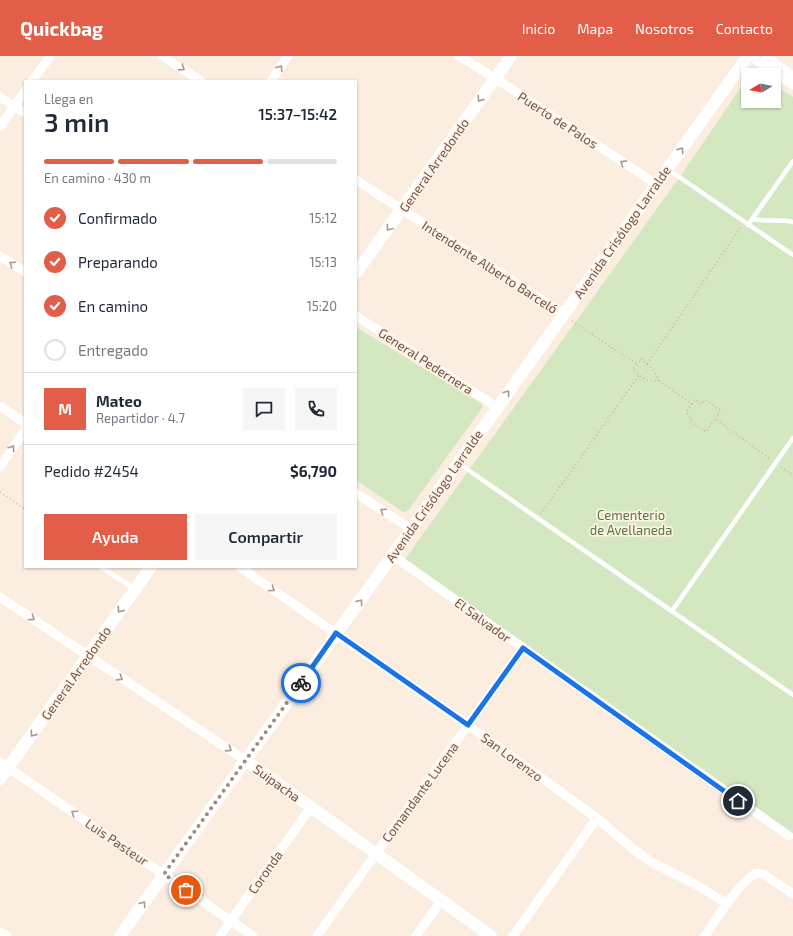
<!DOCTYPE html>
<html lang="es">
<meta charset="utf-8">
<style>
body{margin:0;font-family:"Exo 2",sans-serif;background:#f6f6f7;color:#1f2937;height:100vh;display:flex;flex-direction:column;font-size:15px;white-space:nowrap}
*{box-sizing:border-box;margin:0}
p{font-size:13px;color:#747a83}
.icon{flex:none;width:22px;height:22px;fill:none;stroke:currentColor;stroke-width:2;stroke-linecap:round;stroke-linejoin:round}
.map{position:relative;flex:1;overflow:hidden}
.sheet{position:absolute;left:24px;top:24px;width:333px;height:488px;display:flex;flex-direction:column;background:#fff;border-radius:0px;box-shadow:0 1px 3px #0004}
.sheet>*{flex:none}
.needle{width:26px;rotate:260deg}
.fabs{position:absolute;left:741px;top:12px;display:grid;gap:8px}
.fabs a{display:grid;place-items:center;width:40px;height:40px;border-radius:0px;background:#fff;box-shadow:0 1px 3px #0004;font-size:20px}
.pin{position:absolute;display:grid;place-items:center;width:34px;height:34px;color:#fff;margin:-17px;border:2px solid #fff;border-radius:50%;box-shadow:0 1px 4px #0007}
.courier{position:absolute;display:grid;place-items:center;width:40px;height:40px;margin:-20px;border:3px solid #1a73e8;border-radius:50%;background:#fff;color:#222;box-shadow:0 1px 5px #0007}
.summary em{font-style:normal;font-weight:600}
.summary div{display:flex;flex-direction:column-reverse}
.summary{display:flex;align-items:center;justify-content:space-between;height:68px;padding:0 20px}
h1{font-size:26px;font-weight:600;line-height:30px}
.bar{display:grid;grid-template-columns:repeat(4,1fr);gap:6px 4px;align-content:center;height:48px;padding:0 20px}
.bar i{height:5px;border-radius:3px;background:#e0e1e3}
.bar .current{background:#e25e48}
.bar p{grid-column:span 4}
.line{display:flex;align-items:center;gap:10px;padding:0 20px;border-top:1px solid #e0e1e3}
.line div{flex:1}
.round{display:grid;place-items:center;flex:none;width:42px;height:42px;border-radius:0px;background:#f6f6f7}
ol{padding:0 20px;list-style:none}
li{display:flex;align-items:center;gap:12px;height:44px}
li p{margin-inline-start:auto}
li .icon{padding:4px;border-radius:50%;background:#e25e48;color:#fff;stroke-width:4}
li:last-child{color:#747a83}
li i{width:22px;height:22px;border:2px solid #e0e1e3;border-radius:50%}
.primary-button{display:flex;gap:8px;margin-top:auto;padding:8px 20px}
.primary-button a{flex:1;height:46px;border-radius:0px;background:#e25e48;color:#fff;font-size:16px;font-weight:600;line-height:46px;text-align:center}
.primary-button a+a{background:#f6f6f7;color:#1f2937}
header{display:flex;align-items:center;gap:24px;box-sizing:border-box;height:56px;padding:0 20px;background:#e25e48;color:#fff}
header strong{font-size:19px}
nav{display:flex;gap:22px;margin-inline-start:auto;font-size:14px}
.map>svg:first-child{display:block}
.green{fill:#d3e8c0}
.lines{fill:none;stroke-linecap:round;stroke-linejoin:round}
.path{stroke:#d4ad9d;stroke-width:1.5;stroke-dasharray:1 3;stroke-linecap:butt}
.service{stroke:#fff;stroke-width:4.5}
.minor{stroke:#fff;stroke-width:9}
.tertiary{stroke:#fff;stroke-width:12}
.oneway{stroke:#aa9892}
.done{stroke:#a18a7e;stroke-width:4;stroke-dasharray:0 7.2}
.route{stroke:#1a73e8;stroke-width:5}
.labels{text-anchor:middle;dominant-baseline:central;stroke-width:3.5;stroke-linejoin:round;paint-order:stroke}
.street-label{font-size:13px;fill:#715449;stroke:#fff3e6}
.park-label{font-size:13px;fill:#557741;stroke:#fff3e6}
</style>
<header>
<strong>Quickbag</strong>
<nav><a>Inicio</a><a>Mapa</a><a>Nosotros</a><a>Contacto</a></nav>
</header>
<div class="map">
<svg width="793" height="880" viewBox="0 0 793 880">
<rect width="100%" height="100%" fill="#fbeee0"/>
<path class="green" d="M748,21V45H774V28L793,41V781L405,503L679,122Z
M356,271L482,348V352L408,455L403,456L356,424Z"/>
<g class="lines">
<path class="path" d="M572,265L637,308
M647,308L741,171
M659,325L654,314L641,303L633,314L646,324L659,325L692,348L686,357L692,361L690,365L706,376L715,363L770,403
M692,348L695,343L702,348L705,344L721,354L715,363
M781,411L793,419
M0,436L25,453
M541,458L639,319"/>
<path class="service" d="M669,114L793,199
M753,163C766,166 780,163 793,166
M748,169L793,105
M458,407L793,639
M101,511L135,533
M672,555L793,382"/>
<path class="minor" d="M162,0L201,25
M459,0L495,22L656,128
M750,0L793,29
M766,0L793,20
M32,25L50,0
M271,25L288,0
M0,41L25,57
M0,71L25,35
M356,124L564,258
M0,200L25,216
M356,260L497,351
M0,350L25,367
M0,411L25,374
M356,437L411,473
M392,499L789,780
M240,511L468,669L597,762L633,793L651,806L693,827L726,847
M0,541L245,704
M0,706L253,880
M0,876L7,880
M220,880L311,751
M317,880L523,592
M416,880L441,845
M513,880L597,762
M705,880C713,867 743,821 757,817C758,817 762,818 763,818L793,838"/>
<path class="tertiary" d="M356,217L511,0
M245,704L491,880
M0,723L151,511
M120,880C330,587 539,294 748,0"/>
</g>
<defs><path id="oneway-chevron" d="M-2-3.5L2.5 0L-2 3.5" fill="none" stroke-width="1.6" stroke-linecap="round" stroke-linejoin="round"/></defs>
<g class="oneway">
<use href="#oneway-chevron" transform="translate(182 12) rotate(33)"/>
<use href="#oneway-chevron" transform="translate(280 12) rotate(-55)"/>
<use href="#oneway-chevron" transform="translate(480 43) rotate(125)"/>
<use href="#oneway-chevron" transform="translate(681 94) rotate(-55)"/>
<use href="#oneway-chevron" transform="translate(623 107) rotate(-147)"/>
<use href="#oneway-chevron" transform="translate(389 172) rotate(126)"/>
<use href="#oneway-chevron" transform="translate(12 208) rotate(-146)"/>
<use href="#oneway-chevron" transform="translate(507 337) rotate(-54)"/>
<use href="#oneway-chevron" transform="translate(12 392) rotate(-56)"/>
<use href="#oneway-chevron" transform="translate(383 455) rotate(-146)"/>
<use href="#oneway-chevron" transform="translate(272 533) rotate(34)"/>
<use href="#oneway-chevron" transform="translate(360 546) rotate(-54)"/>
<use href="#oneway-chevron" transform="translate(120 554) rotate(125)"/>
<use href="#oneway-chevron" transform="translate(32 562) rotate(34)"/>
<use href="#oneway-chevron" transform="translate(120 622) rotate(33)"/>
<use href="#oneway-chevron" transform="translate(33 678) rotate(125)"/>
<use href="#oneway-chevron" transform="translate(229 693) rotate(33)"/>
<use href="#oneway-chevron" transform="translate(74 757) rotate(-146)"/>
<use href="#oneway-chevron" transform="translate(143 848) rotate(-54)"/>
</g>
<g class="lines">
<path class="done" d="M186,834L164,818L301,627"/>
<path class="route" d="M301,627L336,577L468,669L523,592L738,745"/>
</g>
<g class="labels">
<g class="street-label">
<text transform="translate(558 64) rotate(33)">Puerto de Palos</text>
<text transform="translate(434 109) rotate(-55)">General Arredondo</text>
<text transform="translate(622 176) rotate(-55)">Avenida Crisólogo Larralde</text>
<text transform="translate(490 211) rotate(33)">Intendente Alberto Barceló</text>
<text transform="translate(426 305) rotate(33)">General Pedernera</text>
<text transform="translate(434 440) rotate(-55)">Avenida Crisólogo Larralde</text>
<text transform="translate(483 564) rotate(36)">El Salvador</text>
<text transform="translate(76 617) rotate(-55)">General Arredondo</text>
<text transform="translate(512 701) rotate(36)">San Lorenzo</text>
<text transform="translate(277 727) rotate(36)">Suipacha</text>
<text transform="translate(420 736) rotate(-54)">Comandante Lucena</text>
<text transform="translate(117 786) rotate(34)">Luis Pasteur</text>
<text transform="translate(265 816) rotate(-55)">Coronda</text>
</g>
<g class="park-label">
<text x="631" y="459">Cementerio<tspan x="631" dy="15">de Avellaneda</tspan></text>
</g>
</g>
</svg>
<div class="fabs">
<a><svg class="needle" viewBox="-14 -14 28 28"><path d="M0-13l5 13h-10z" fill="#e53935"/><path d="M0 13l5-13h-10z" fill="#747a83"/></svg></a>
</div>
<div class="pin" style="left:186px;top:834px;background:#ea580c"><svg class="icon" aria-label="bag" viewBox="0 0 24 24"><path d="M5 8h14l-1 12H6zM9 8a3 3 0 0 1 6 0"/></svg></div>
<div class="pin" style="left:738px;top:745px;background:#1f2937"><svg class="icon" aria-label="home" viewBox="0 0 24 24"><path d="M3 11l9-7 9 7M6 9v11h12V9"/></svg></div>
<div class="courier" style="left:301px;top:627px"><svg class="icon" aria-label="bike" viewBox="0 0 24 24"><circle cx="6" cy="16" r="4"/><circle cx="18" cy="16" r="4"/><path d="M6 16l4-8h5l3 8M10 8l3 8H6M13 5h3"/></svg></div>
<section class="sheet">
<div class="summary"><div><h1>3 min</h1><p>Llega en</p></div><em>15:37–15:42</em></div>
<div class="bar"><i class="current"></i><i class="current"></i><i class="current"></i><i></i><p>En camino · 430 m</p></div>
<ol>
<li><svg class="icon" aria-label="check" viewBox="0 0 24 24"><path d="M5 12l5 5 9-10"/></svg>Confirmado<p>15:12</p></li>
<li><svg class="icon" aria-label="check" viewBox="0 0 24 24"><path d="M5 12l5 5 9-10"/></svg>Preparando<p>15:13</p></li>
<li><svg class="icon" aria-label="check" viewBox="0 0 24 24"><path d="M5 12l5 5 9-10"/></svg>En camino<p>15:20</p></li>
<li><i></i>Entregado</li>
</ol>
<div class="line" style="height:72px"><b class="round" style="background:#e25e48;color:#fff">M</b><div><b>Mateo</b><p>Repartidor · 4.7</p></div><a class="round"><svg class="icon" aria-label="chat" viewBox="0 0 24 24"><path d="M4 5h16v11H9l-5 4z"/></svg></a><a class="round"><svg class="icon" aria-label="phone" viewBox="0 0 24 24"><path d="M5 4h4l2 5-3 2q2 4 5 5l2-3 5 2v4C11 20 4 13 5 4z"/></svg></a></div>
<div class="line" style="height:52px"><div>Pedido #2454</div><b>$6,790</b></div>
<div class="primary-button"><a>Ayuda</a><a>Compartir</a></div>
</section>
</div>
